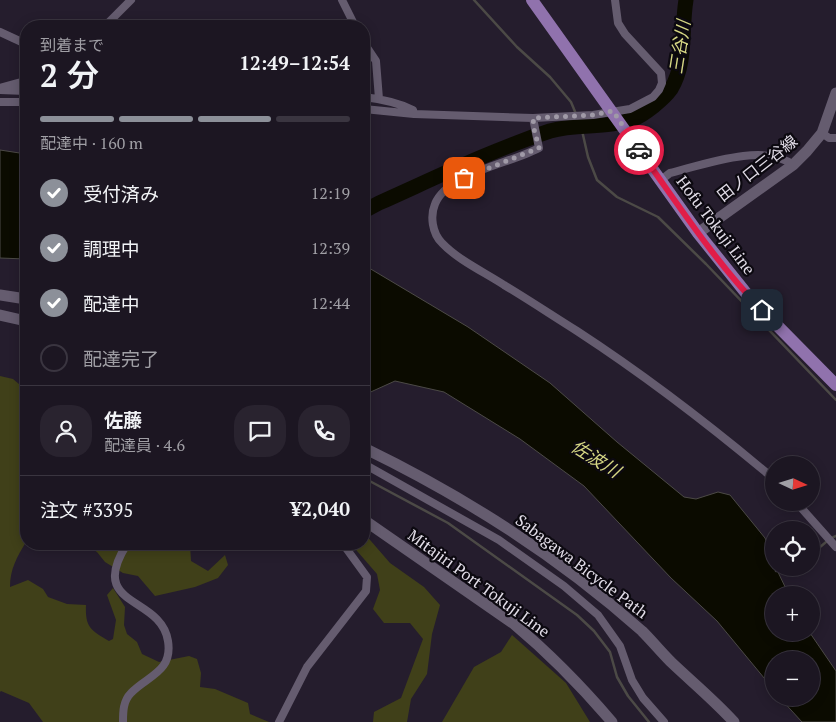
<!DOCTYPE html>
<html lang="ja">
<meta charset="utf-8">
<style>
body{margin:0;font-family:"PT Serif","Noto Sans JP",serif;background:#29232f;color:#f1f3f6;height:100vh;display:flex;flex-direction:column;font-size:19px;white-space:nowrap}
*{box-sizing:border-box;margin:0}
p{font-size:16px;color:#a09fa5}
.icon{flex:none;width:28px;height:28px;fill:none;stroke:currentColor;stroke-width:2;stroke-linecap:round;stroke-linejoin:round}
.map{position:relative;flex:1;overflow:hidden}
.details{position:absolute;left:20px;top:20px;width:350px;height:530px;display:flex;flex-direction:column;background:#1c1622;border-radius:20px;box-shadow:0 2px 12px #0003,0 0 0 1px #3a3540}
.details>*{flex:none}
.needle{width:32px;rotate:94deg}
.tools{position:absolute;left:765px;top:456px;display:grid;gap:10px}
.tools a{display:grid;place-items:center;width:55px;height:55px;border-radius:50%;background:#1c1622;box-shadow:0 2px 12px #0003,0 0 0 1px #3a3540;font-size:25px}
.pin{position:absolute;display:grid;place-items:center;width:42px;height:42px;color:#fff;margin:-21px;border-radius:10px;box-shadow:0 2px 8px #0006}
.courier{position:absolute;display:grid;place-items:center;width:50px;height:50px;margin:-25px;border:4px solid #e11d48;border-radius:50%;background:#fff;color:#222;box-shadow:0 1px 6px #0007}
.summary em{font-style:normal;font-weight:600}
.summary div{display:flex;flex-direction:column-reverse}
.summary{display:flex;align-items:center;justify-content:space-between;height:85px;padding:0 20px}
h1{font-size:32px;font-weight:600;line-height:38px}
.bar{display:grid;grid-template-columns:repeat(4,1fr);gap:8px 5px;align-content:center;height:60px;padding:0 20px}
.bar i{height:6px;border-radius:4px;background:#3a3540}
.bar .on{background:#8c9099}
.bar p{grid-column:span 4}
.line{display:flex;align-items:center;gap:12px;padding:0 20px;border-top:1px solid #3a3540}
.line div{flex:1}
.round{display:grid;place-items:center;flex:none;width:52px;height:52px;border-radius:20px;background:#29232f}
ol{padding:0 20px;list-style:none}
li{display:flex;align-items:center;gap:15px;height:55px}
li p{margin-inline-start:auto}
li .icon{padding:5px;border-radius:50%;background:#8c9099;color:#fff;stroke-width:4}
li:last-child{color:#a09fa5}
li i{width:28px;height:28px;border:2px solid #3a3540;border-radius:50%}
.map>svg:first-child{display:block}
.green{fill:#404019}
.water{fill:#0b0b00;stroke:#4c4a46}
.lines{fill:none;stroke-linecap:round;stroke-linejoin:round}
.stream{stroke:#4c4a46;stroke-width:2.5}
.river{stroke:#0b0b00;stroke-width:15}
.street{stroke:#655c6f;stroke-width:8}
.secondary{stroke:#655c6f;stroke-width:11}
.primary{stroke:#9072ad;stroke-width:12}
.done{stroke:#a09aa7;stroke-width:5;stroke-dasharray:0 9}
.route{stroke:#e11d48;stroke-width:6}
.labels{text-anchor:middle;dominant-baseline:central;stroke-width:4.5;stroke-linejoin:round;paint-order:stroke}
.street-label{font-size:16px;fill:#e2dde8;stroke:#0c0910}
.water-label{font-size:18px;font-style:italic;fill:#d5d683;stroke:#0c0910}
</style>
<div class="map">
<svg width="836" height="722" viewBox="0 0 836 722">
<rect width="100%" height="100%" fill="#251d2d"/>
<path class="green" d="M0,376L13,379L26,390V542C17,557 10,569 10,587L28,580L43,589L48,597L67,604L86,605C85,628 91,630 109,641L113,639L116,620L107,595L113,588L125,607L124,625L127,634L137,642L142,654L159,662L189,656L197,659L201,673L200,687L215,689L248,703L250,714L269,722H43L29,703L1,691L0,692Z
M364,533L390,563L424,587L440,605L432,634L427,674L411,699L407,722H373L374,712L401,698L423,639L410,623H384L373,609L380,590L377,574L351,544H364Z
M84,544H190L191,561L208,571L225,555L228,565L218,578L195,587L155,596L138,576L123,573L105,562L97,552Z
M512,635L566,683L590,722H442L474,667L501,652Z"/>
<path class="water" d="M0,150L26,154V259L0,258Z
M364,265L468,327L550,383L617,442L684,497L696,499L718,492L730,495L765,538L774,561V568H776L789,595H774V632L810,633L836,671V722H802L780,698H811V660H774V690L717,621L671,578L584,486L520,439L444,392L395,381L364,395Z"/>
<g class="lines">
<path class="stream" d="M474,0L517,47L550,77L571,102L581,126L588,157L597,180L617,197L658,217L706,264L836,400
M364,478L448,523L577,615L594,631L610,652L617,677L628,696L649,722
M811,553C820,549 827,539 836,536
M776,571L783,568"/>
<path class="river" d="M364,211L379,203C435,178 492,150 550,131C577,123 607,129 633,119C644,115 664,99 671,89C687,63 681,29 686,0"/>
<path class="street" d="M342,0L355,26
M105,26L131,0
M0,32L26,44
M364,43L376,61L379,99
M0,88L21,82L24,79L26,66
M0,90L26,91
M364,97C381,99 397,102 413,110L414,114
M0,102H26
M364,109L414,114L533,118L593,115L630,109L653,97L659,90L662,83L661,73L625,34L618,23L615,0
M533,118L539,148C512,163 447,173 435,204C430,216 432,233 442,243C458,260 484,272 504,285C529,300 553,316 577,331C646,376 711,426 774,479
M822,133L829,138H836
M661,180L670,173C702,165 765,142 793,165
M364,464L499,540L564,586L598,615L620,646L632,680L643,698L664,722
M796,502L836,547
M123,722C123,712 123,701 131,693C147,676 173,672 168,641C161,595 86,608 127,544
M279,722L307,667L366,591L367,577L343,544"/>
<path class="secondary" d="M698,233L793,165L807,151L822,133L836,93
M0,295L26,299
M0,315L26,321
M364,448C463,496 559,557 642,631C652,641 661,652 671,662C692,682 714,700 734,722
M364,520L514,624C550,654 582,687 612,722"/>
<path class="primary" d="M532,0L698,233L750,298L836,385"/>
</g>
<g class="lines">
<path class="done" d="M464,178L539,148L534,129L533,118L593,115L613,111L639,150"/>
<path class="route" d="M639,150C678,204 715,262 762,310"/>
</g>
<g class="labels">
<g class="street-label">
<text transform="translate(757 168) rotate(-38)">田ノ口三谷線</text>
<text transform="translate(716 225) rotate(53)">Hofu Tokuji Line</text>
<text transform="translate(582 566) rotate(37)">Sabagawa Bicycle Path</text>
<text transform="translate(479 583) rotate(36)">Mitajiri Port Tokuji Line</text>
</g>
<g class="water-label">
<text transform="translate(679 47) rotate(-81)">三谷川</text>
<text transform="translate(596 458) rotate(32)">佐波川</text>
</g>
</g>
</svg>
<div class="tools">
<a><svg class="needle" viewBox="-14 -14 28 28"><path d="M0-13l5 13h-10z" fill="#e53935"/><path d="M0 13l5-13h-10z" fill="#a09fa5"/></svg></a>
<a><svg class="icon" aria-label="locate" viewBox="0 0 24 24"><circle cx="12" cy="12" r="6"/><path d="M12 2v4M12 18v4M2 12h4M18 12h4"/></svg></a>
<a>+</a>
<a>−</a>
</div>
<div class="pin" style="left:464px;top:178px;background:#ea580c"><svg class="icon" aria-label="bag" viewBox="0 0 24 24"><path d="M5 8h14l-1 12H6zM9 8a3 3 0 0 1 6 0"/></svg></div>
<div class="pin" style="left:762px;top:310px;background:#1f2937"><svg class="icon" aria-label="home" viewBox="0 0 24 24"><path d="M3 11l9-7 9 7M6 9v11h12V9"/></svg></div>
<div class="courier" style="left:639px;top:150px"><svg class="icon" aria-label="car" viewBox="0 0 24 24"><path d="M5 17H2v-5l4-1 3-4h7l3 4 3 1v5h-3M9 17h6M6 11h13"/><circle cx="7" cy="17" r="2"/><circle cx="17" cy="17" r="2"/></svg></div>
<section class="details">
<div class="summary"><div><h1>2 分</h1><p>到着まで</p></div><em>12:49–12:54</em></div>
<div class="bar"><i class="on"></i><i class="on"></i><i class="on"></i><i></i><p>配達中 · 160 m</p></div>
<ol>
<li><svg class="icon" aria-label="check" viewBox="0 0 24 24"><path d="M5 12l5 5 9-10"/></svg>受付済み<p>12:19</p></li>
<li><svg class="icon" aria-label="check" viewBox="0 0 24 24"><path d="M5 12l5 5 9-10"/></svg>調理中<p>12:39</p></li>
<li><svg class="icon" aria-label="check" viewBox="0 0 24 24"><path d="M5 12l5 5 9-10"/></svg>配達中<p>12:44</p></li>
<li><i></i>配達完了</li>
</ol>
<div class="line" style="height:90px"><a class="round"><svg class="icon" aria-label="person" viewBox="0 0 24 24"><circle cx="12" cy="8" r="4"/><path d="M4 21q1-7 8-7t8 7"/></svg></a><div><b>佐藤</b><p>配達員 · 4.6</p></div><a class="round"><svg class="icon" aria-label="chat" viewBox="0 0 24 24"><path d="M4 5h16v11H9l-5 4z"/></svg></a><a class="round"><svg class="icon" aria-label="phone" viewBox="0 0 24 24"><path d="M5 4h4l2 5-3 2q2 4 5 5l2-3 5 2v4C11 20 4 13 5 4z"/></svg></a></div>
<div class="line" style="height:65px"><div>注文 #3395</div><b>¥2,040</b></div>
</section>
</div>
